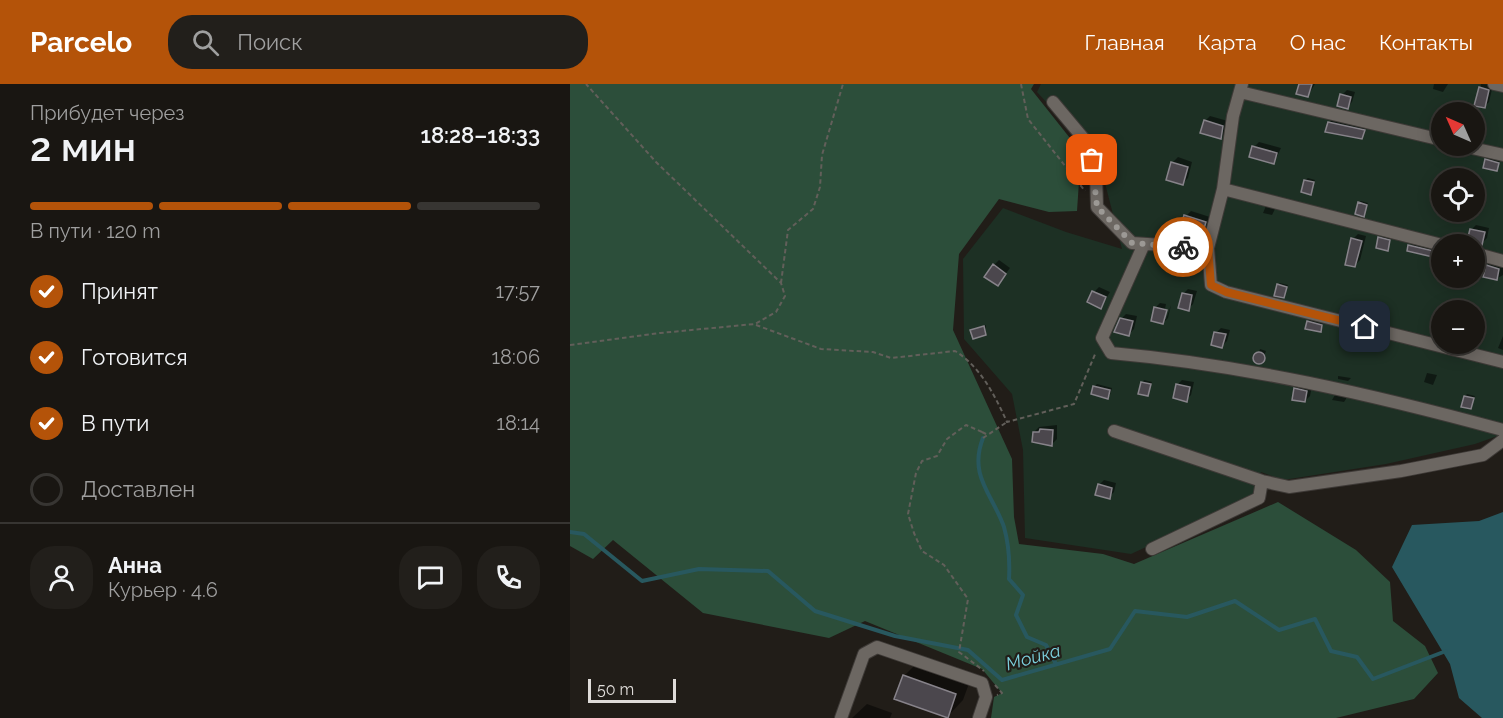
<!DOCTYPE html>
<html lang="ru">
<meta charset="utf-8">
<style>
body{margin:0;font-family:Raleway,sans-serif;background:#221f1b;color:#f1f3f6;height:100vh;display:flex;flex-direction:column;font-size:22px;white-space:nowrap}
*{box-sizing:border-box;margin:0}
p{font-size:20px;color:#9f9f9f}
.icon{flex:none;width:33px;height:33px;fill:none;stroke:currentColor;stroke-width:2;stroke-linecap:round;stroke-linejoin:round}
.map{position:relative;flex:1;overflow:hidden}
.side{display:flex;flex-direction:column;background:#191612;width:570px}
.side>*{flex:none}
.needle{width:39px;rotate:315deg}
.buttons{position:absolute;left:861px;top:18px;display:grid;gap:12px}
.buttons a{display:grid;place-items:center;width:54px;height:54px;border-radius:50%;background:#191612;box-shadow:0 3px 15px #0003,0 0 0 2px #373532;font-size:30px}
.scale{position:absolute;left:18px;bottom:15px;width:88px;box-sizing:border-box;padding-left:6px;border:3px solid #dfdcd9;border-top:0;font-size:16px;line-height:21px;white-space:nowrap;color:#dfdcd9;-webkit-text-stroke:4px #211d18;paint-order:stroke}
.pin{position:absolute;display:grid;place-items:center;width:51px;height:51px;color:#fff;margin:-26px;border-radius:12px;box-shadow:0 3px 9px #0006}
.courier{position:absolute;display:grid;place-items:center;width:60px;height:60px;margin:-30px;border:4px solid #b45309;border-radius:50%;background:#fff;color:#222;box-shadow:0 2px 8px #0007}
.headline em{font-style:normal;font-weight:600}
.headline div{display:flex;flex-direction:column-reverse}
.headline{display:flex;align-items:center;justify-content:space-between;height:102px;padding:0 30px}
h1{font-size:39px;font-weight:600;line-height:45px}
.bar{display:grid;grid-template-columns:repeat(4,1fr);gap:9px 6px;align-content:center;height:72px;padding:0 30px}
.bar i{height:8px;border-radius:4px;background:#373532}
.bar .selected{background:#b45309}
.bar p{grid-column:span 4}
.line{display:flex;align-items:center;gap:15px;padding:0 30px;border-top:2px solid #373532}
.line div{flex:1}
.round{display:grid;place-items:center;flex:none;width:63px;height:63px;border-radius:24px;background:#221f1b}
ol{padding:0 30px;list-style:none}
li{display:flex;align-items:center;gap:18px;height:66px}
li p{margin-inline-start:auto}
li .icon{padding:6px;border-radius:50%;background:#b45309;color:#fff;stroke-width:4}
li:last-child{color:#9f9f9f}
li i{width:33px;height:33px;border:3px solid #373532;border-radius:50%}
header{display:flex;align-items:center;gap:36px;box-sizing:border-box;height:84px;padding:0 30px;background:#b45309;color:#fff}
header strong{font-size:28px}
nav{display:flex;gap:33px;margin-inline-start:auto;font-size:21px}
.search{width:420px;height:54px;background:#221f1b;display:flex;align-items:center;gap:15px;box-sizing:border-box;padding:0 21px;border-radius:24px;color:#9f9f9f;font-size:22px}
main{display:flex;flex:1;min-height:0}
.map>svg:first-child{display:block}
.green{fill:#1d3024;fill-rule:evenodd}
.forest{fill:#2c4e3a}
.water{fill:#28585f}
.shadow{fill:#0007}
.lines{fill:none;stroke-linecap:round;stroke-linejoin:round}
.stream{stroke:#28585f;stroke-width:4}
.building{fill:#4b474d;stroke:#87838a;stroke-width:1.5}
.minor-casing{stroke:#3e3a37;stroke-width:14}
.path{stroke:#625f5a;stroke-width:2;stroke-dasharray:4.5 3;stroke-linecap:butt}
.minor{stroke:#6c6762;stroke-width:12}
.path-bridge{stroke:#625f5a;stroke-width:2;stroke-dasharray:4.5 3;stroke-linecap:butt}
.done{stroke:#9c9995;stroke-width:6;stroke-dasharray:0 10.8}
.route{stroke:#b45309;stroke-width:8}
.labels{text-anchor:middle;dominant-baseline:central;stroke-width:4.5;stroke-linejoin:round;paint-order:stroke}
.water-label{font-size:18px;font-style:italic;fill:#7cd0dd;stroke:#211d18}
</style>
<header>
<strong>Parcelo</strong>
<div class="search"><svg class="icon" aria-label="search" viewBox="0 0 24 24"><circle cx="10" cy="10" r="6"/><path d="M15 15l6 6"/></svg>Поиск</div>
<nav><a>Главная</a><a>Карта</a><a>О нас</a><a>Контакты</a></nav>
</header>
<main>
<section class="side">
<div class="headline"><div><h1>2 мин</h1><p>Прибудет через</p></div><em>18:28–18:33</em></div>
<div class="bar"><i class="selected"></i><i class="selected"></i><i class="selected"></i><i></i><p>В пути · 120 m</p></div>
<ol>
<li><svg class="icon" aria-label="check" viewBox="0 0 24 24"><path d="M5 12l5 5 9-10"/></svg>Принят<p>17:57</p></li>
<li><svg class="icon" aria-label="check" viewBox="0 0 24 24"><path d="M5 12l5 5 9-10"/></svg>Готовится<p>18:06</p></li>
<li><svg class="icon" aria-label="check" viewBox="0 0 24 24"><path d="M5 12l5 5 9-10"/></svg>В пути<p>18:14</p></li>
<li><i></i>Доставлен</li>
</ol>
<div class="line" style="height:108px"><a class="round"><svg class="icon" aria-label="person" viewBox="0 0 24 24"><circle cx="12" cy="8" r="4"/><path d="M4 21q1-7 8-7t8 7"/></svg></a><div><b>Анна</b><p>Курьер · 4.6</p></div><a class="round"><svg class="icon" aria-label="chat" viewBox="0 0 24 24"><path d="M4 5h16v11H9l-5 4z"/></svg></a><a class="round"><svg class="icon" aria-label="phone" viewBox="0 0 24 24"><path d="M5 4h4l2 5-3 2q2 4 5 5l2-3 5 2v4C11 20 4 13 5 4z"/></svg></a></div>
</section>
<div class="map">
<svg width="933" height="634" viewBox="0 0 933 634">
<rect width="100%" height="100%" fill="#211d18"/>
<path class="green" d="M471,0H933V350L905,360L816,380L713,396L691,388L687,412L561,470L455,454L453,366L442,310L394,255L393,175L433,124L496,148L552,165L529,76L467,8ZM872,28H904V62H872ZM872,94H904V128H872ZM872,160H904V194H872ZM872,226H904V260H872Z"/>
<path class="forest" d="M0,0H464L461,5L511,68L507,127L479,128L429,115L389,170L383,246L442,375L444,433L449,460L533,470L564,480L708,418L786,466L820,498L823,537L855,562L868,589L844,615L766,634H421L424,613L432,609L412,585L295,537L259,554L133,529L43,456L23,475L0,462Z"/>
<path class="water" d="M933,428V634H912L889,614L880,580L822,483L842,441L909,437Z"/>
<path class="shadow" d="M730,0H745L738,12Z
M864,0H878L873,8L863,5Z
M911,0L923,1L919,18L914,23L906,21Z
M777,6L785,8L782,18L777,24L772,11Z
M640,32L658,37L656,49L651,54L635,37Z
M761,36L796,44L794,51L792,53L759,39Z
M689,58L711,64L704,79L684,63Z
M608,73L622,78L618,94L613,99L598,95L603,78Z
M919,74L930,77L926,85L916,76Z
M738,94L745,96L740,109L735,96Z
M791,117L798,119L794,131L789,119Z
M696,122L705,125L702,131L693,129Z
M621,127L640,133L636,149L631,154L616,132Z
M906,141L919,144L917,154L912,159L901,146Z
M788,150L796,152L790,176L785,181L783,155Z
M812,152L821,154L817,165L810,154Z
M845,157L872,163V181L865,172L840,162Z
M429,176L440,184L428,200L424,181Z
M921,177L933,180V191L926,195L917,182Z
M710,199L718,201L714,213L708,201Z
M529,203L540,208L531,223L524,208Z
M618,205L627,207L623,220L618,225L613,210Z
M590,219L596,220L593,235H596L601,221L598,234L593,239L585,224Z
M556,230L567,232L564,245L559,250L551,235Z
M740,236L753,239L752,244L750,246L738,238Z
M416,241L415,250L402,246L404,244Z
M651,244L660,246L657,257L652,262L646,249Z
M933,252V266L928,264Z
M690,265L696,267L691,280L685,279Z
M857,289L867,291L863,301L854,298Z
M768,292L781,294L778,297L768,295Z
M574,296L582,298L578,310L572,299Z
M612,296L624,298L621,311L616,316L607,301Z
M527,300L542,304L540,311L538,313L525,302Z
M730,300L742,302L740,312L735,317L725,305Z
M897,310L905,312L901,323L895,312Z
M765,311L776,313V315L774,318L762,316Z
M487,341V355L482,360L464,348L469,343Z
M534,396L546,399L544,408L539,413L529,401Z
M350,576L401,594L393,616L378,632L334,592Z
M297,620L322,629L320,634H282Z"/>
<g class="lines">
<path class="stream" d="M413,354C398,392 423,411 434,443C439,461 440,477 439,495L453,511L446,531L457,553L476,561L486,580
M0,448L14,450L72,497L129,485L198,487L245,527L325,552L398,566L432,596L540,565L565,527L617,533L665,517L709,546L745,535L761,567L787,573L803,595L876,567"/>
</g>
<path class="building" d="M729,0H742L738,13L726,10Z
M909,3L919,6L915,24L904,22Z
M770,10L781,13L778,25L767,22Z
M634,36L653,42L651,55L630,49Z
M758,38L795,46L792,55L755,48Z
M682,62L707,69L704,80L679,73Z
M915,75L929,79L927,87L913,84Z
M601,78L618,83L613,101L596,96Z
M734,96L744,98L741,111L731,108Z
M788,118L797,121L794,133L785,130Z
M614,131L636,138L631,155L609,150Z
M900,145L915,148L912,161L897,157Z
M808,153L820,156L818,167L806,164Z
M781,154L792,157L785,183L775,181Z
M838,161L872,169V184L861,182L863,173L837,167Z
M423,180L436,190L428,202L414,193Z
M916,181L929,185L927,196L913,193Z
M707,200L717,203L714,214L704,212Z
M522,207L536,213L531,225L517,218Z
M612,209L622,211L619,227L608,224Z
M584,223L597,226L593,240L581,237Z
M550,234L563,237L559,252L544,248Z
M737,237L752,241L751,248L735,245Z
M414,242L416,251L403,255L400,246Z
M644,248L656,250L652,264L641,261Z
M683 274a6 6 0 1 1 12 0a6 6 0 1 1-12 0Z
M571,298L581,300L578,312L568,310Z
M606,300L620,303L617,318L603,314Z
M523,302L540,306L538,315L521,310Z
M724,304L737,307L735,318L722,316Z
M894,312L904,314L901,325L891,323Z
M470,345L483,346L482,362L462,358L463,348H469Z
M528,400L542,404L540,415L525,411Z
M333,591L386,610L378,634L324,615Z"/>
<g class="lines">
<defs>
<path id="minor" d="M672,0L663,32L653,105L638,164L641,201L656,208L933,278
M924,0L933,2
M670,8L872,56
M483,18L519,61L526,90L527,123L562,159L638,164
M893,62L933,71
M653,105L872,161
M574,160L532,254L541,269C675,281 804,311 933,346
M904,169L933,177
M544,347L692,397L719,403L831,387L913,371L933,356
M582,465L689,414L692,397
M271,634L294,570L307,563L412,599L416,613L409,634"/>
</defs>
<use href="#minor" class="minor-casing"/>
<path class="path" d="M451,0L458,35L515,107
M211,199L218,146L243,125L250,103L252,71L273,0
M186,241L251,265L303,268L321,274L385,267C411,283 425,312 437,338L504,320L526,268
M0,261L90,249L185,240L206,228L215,212L211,199L86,78L16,0
M412,348L396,341L377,355L367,372L352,377L346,389L338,430L344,449L352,467L374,481L398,515L389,568L414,587
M413,354L437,338
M425,601L432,609L427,611"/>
<use href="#minor" class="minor"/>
<path class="path-bridge" d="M412,348L418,351"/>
</g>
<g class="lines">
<path class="done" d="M522,76L527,123L562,159L613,163"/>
<path class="route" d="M613,163L638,164L641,201L656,208L795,243"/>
</g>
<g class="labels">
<g class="water-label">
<text transform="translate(463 573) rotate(-15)">Мойка</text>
</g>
</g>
</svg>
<div class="buttons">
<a><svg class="needle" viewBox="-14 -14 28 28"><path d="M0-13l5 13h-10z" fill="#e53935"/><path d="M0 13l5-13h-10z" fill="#9f9f9f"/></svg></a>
<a><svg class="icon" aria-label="locate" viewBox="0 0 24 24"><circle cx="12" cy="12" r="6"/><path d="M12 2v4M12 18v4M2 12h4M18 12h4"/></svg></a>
<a>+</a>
<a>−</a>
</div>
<div class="scale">50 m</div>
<div class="pin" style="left:522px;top:76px;background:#ea580c"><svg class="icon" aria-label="bag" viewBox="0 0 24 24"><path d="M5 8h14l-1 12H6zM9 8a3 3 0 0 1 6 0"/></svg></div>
<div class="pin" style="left:795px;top:243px;background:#1f2937"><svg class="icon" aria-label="home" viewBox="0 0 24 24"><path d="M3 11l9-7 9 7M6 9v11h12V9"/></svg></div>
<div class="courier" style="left:613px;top:163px"><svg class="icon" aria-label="bike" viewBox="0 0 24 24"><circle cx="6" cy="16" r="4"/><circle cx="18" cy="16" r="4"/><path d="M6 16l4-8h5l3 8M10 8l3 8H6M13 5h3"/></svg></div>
</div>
</main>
